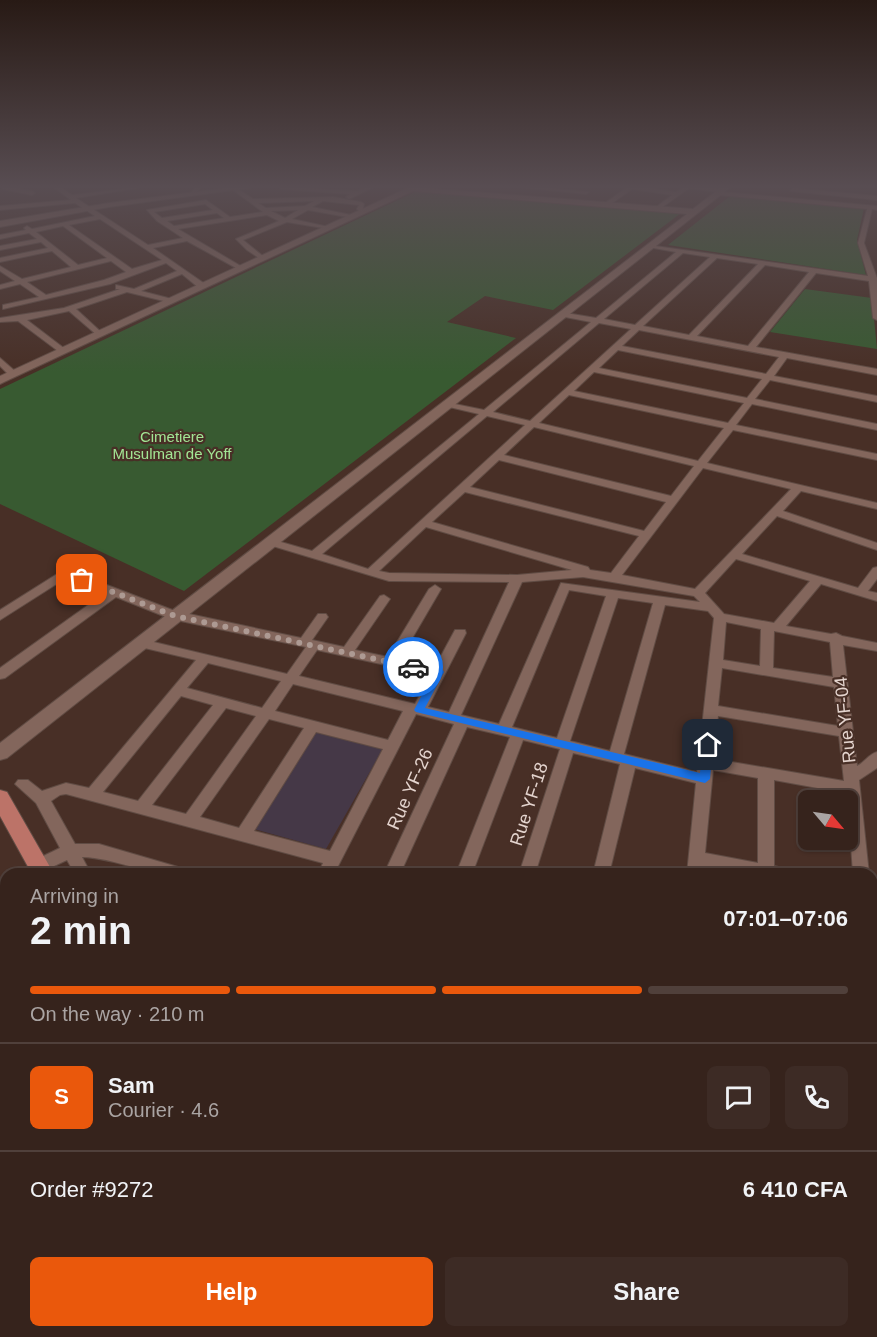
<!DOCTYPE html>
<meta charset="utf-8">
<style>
body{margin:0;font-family:Arial,sans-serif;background:#3d2b25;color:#f1f3f6;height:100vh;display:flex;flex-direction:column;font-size:22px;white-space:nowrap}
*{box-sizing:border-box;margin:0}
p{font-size:20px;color:#aaa4a3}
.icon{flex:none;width:33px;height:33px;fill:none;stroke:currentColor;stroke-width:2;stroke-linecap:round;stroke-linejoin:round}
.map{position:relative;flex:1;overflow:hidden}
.panel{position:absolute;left:0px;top:868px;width:878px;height:470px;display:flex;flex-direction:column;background:#36231c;border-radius:18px 18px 0 0;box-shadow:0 2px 4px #0004,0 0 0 2px #50403b}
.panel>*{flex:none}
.needle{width:39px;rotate:119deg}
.fabs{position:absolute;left:798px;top:790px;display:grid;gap:12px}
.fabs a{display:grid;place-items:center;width:60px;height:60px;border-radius:9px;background:#36231c;box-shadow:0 2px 4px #0004,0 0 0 2px #50403b;font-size:30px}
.pin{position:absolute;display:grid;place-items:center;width:51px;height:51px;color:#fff;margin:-26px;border-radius:12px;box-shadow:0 3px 9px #0006}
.courier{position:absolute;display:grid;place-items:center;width:60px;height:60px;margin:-30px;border:4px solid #1a73e8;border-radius:50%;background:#fff;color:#222;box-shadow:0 2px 8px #0007}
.head em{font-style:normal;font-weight:600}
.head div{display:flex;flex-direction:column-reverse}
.head{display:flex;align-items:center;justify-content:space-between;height:102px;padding:0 30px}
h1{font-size:39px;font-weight:600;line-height:45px}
.bar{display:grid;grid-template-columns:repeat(4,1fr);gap:9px 6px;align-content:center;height:72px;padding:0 30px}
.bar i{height:8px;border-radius:4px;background:#50403b}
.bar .on{background:#ea580c}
.bar p{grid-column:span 4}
.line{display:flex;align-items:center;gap:15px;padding:0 30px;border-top:2px solid #50403b}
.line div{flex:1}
.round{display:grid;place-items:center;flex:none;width:63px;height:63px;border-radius:9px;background:#3d2b25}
.cta{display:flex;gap:12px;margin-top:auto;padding:12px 30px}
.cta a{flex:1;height:69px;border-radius:9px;background:#ea580c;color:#fff;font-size:24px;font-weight:600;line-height:69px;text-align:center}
.cta a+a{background:#3d2b25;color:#f1f3f6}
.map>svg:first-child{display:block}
.education{fill:#453847}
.green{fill:#385a31}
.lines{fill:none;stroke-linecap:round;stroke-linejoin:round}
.street-casing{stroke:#604c44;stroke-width:2}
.secondary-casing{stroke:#604c44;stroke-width:2}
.primary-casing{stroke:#604c44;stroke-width:2}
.highway-casing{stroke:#604c44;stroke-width:2}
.street{fill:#83665c;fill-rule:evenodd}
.secondary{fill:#83665c;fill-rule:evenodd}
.primary{fill:#bc7368;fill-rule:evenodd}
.highway{fill:#e27c70;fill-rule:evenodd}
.route{fill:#1a73e8}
.done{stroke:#ad9a93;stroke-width:6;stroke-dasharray:0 10.8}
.labels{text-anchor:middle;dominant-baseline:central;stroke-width:4.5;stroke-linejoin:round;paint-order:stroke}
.far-park-label{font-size:15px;fill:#a2e594;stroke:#482f26}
.street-label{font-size:18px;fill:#e4d4ce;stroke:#482f26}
</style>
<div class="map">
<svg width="877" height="1337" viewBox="0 0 877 1337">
<rect width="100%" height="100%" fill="#482f26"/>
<path class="education" d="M316,728L384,747L326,849L250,828Z"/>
<path class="green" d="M419,190L681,213L553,310L485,296L447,322L516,338L184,591L0,504V389Z
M730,196L864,208L857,240L866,275L668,245Z
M805,289L872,298L877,349L770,332Z"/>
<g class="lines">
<defs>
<path id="street" d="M4,186L32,191L35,193L32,195L2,189Z
M52,186H59L72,195L149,186L76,198L148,245L183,238L157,221L147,210L206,200L230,217L263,212L233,190L235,187L253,199L333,197L361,202L364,204L363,209L366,212L361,213L357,209L359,205L323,201L312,207L356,216L353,218L308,210L292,219L329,227V229L287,222L243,240L264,257L262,260L247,250L236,239L279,221L267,215L178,229L244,268L238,269L187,241L153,248L205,284V288H199L182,274L141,291L172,299V303L127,292L76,309L101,332V336H98L69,311L27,320L65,349L66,351L62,354L18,321L0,322V318L64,308L120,289H116V285L134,289L177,271L166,263L110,284L3,309V305L39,297L20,284L0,289V285L15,281L0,271V266L22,279L71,267L52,251L0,262V258L48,248L41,242L0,250V246L37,239L29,233L0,239V235L26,230L24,228L27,226L32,229L95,216L75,203L0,210V206L71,200ZM314,201L305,206L266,208L258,203ZM205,204L213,210L162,218L154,212ZM298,210L285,218L271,211ZM217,213L224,218L174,226L167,221ZM100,219L162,260L132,269L69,225ZM63,226L107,258L78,265L36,232ZM111,261L126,272L104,280L46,295L27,282Z
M196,186H202L194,195H190Z
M369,186H376L349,199L346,197L350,194L280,189L283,187L357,191Z
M508,186H530L589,192L586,194Z
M619,186H636L676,192L683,187L681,186L721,189L723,192L877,206V210L872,209L864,243L877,278V320L873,318L869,281L816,273L756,347L877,369V375L787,358L774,376L877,396V402L770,380L755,399L877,424V430L752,404L736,425L877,454V460L733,430L707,463L877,503V509L801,491L783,511L877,543V550L777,516L742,554L858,588L873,568L877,567V579L868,591L877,593V601L821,584L786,626L831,634L836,633L842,636L877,643V651L843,645L857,766C865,762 869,754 877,752V768L859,780L869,874H853L848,801H845V793L774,780V866L788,869L790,874H749L704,866L703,874H687L696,783L635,768L609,874H593L620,764L573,753L535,874H519L560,749L523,740L472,874H456L510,737L467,727L400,874H384L454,724L416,714L334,874H318L323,863L66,794L60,795L51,801L75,844H99L178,867L184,869L186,874C150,878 118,858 82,857L91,874H75L67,860L39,873L33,871L31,866L33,861L60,848L36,803L15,784L18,780H28L42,791L66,783L89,788L196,660L136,646L134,643L136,640L141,639L287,674L306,647L171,619L116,597L5,678L0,679V668L105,593L66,578L0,620V610L65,569L175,611L301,638L318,614H326L328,617L312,640L344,647L380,596L384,595L390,599L355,650L388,657L429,589L435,585L441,589L400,659L435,667L455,630H465L466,633L428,707L449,712L509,582L389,581L266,544V540H274L312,551L479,414L445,406V402L484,410L591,322L560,316V312L596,318L676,252L648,247V245L868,276L858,243L867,209L719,195L717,192L689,188L657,211L655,208L672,195L632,189L608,206H604V204L626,188ZM683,253L710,257L635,325L604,319ZM717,258L758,264L689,335L643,326ZM765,265L809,272L748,346L697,336ZM599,323L631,329L530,421L493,412ZM639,330L779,357L766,374L622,346ZM618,350L762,379L747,398L599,368ZM594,372L744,403L728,423L574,391ZM569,395L724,428L698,461L539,423ZM487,416L525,425L368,569L322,554ZM534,427L694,466L671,496L504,455ZM499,460L666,502L644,531L470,487ZM703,468L791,489L695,589L622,575ZM465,492L639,536L611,573L590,570L588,567L432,522ZM426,527L572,570L517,575L389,573L379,571ZM736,559L810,581L774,623L724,614L705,593ZM583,577L694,596L700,602L561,583L499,724L461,715L522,582ZM569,590L606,596L557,738L512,727ZM618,598L653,603L610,751L570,741ZM665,605L708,611L714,618L697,772L624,754ZM726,622L761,629L760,666L723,660ZM774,631L830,642L833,677L773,668ZM317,650L431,675L415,704L299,676ZM208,663L281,681L262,708L187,688ZM722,668L834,687L838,726L718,706ZM293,684L403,711L388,740L275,711ZM181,696L213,705L138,801L103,792ZM226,708L256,716L186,814L152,805ZM718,716L839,736L844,781L714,759ZM269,719L304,728L239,828L200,817ZM316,732L383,749L330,851L254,831ZM713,770L758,778V863L705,853Z
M792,188L877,196V200L790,191Z
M0,358L16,372V376H10L0,366Z
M872,940L877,941V957L872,956Z
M872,967L877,969V1036L872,1034Z
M872,1056L877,1057V1077L872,1075Z
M872,1325L877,1328V1337H840L838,1332H872Z
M310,1332H334L336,1337H312Z
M457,1332H482L484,1337H459Z
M645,1332H669L668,1337H644Z
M743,1332H767V1337H743Z"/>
<path id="secondary" d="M242,186H263L109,207L0,227V221L109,203Z
M723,186H732L7,758L0,760V743L687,214L413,191L4,382L0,384V376L410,187L693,209Z"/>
<path id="primary" d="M0,790L7,792L54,874H32L0,816Z
M254,1332H287L289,1337H256Z"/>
<path id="highway" d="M0,991L6,994V1029L0,1027Z
M0,1096L6,1099V1140L0,1137Z
M72,1332H104L106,1337H74Z
M119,1332H151L153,1337H121Z"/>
</defs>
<use href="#street" class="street-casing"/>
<use href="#secondary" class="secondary-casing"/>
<use href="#primary" class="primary-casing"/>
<use href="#highway" class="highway-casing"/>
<use href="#street" class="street"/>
<use href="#secondary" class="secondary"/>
<use href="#primary" class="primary"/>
<use href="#highway" class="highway"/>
</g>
<linearGradient id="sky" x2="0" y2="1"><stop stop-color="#281a15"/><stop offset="0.5" stop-color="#584d52"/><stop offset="1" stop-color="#584d52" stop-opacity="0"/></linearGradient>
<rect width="877" height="373" fill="url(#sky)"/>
<path class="route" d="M413,664L443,670L444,672L425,708L700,773L702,745L708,741L713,745L710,779L705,783L416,712L414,710L433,674L409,669L408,667Z"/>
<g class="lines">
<path class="done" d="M82,580L175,616L413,667"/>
</g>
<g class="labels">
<g class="far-park-label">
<text x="172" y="436">Cimetiere<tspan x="172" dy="17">Musulman de Yoff</tspan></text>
</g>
<g class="street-label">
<text transform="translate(845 720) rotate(-96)">Rue YF-04</text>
<text transform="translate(410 789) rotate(-66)">Rue YF-26</text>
<text transform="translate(529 804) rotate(-72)">Rue YF-18</text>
</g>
</g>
</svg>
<div class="fabs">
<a><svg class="needle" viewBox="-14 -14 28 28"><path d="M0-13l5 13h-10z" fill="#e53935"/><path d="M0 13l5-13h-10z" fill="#aaa4a3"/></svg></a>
</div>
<div class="pin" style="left:82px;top:580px;background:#ea580c"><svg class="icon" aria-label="bag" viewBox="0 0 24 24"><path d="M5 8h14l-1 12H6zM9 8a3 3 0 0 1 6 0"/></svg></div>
<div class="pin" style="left:708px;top:745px;background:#1f2937"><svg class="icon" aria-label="home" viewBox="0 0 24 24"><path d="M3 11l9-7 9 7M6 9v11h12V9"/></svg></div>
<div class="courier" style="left:413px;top:667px"><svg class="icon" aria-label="car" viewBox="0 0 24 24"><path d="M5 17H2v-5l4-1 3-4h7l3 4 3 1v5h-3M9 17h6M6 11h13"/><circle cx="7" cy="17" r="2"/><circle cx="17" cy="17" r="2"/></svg></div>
<section class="panel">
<div class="head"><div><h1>2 min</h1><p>Arriving in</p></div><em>07:01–07:06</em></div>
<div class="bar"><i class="on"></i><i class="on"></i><i class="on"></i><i></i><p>On the way · 210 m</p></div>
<div class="line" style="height:108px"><b class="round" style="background:#ea580c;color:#fff">S</b><div><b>Sam</b><p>Courier · 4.6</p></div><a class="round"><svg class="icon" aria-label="chat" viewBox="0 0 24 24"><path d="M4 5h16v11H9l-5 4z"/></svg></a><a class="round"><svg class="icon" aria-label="phone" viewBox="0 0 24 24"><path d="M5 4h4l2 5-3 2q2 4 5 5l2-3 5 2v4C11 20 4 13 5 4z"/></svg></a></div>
<div class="line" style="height:78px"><div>Order #9272</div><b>6 410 CFA</b></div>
<div class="cta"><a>Help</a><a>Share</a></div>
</section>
</div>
